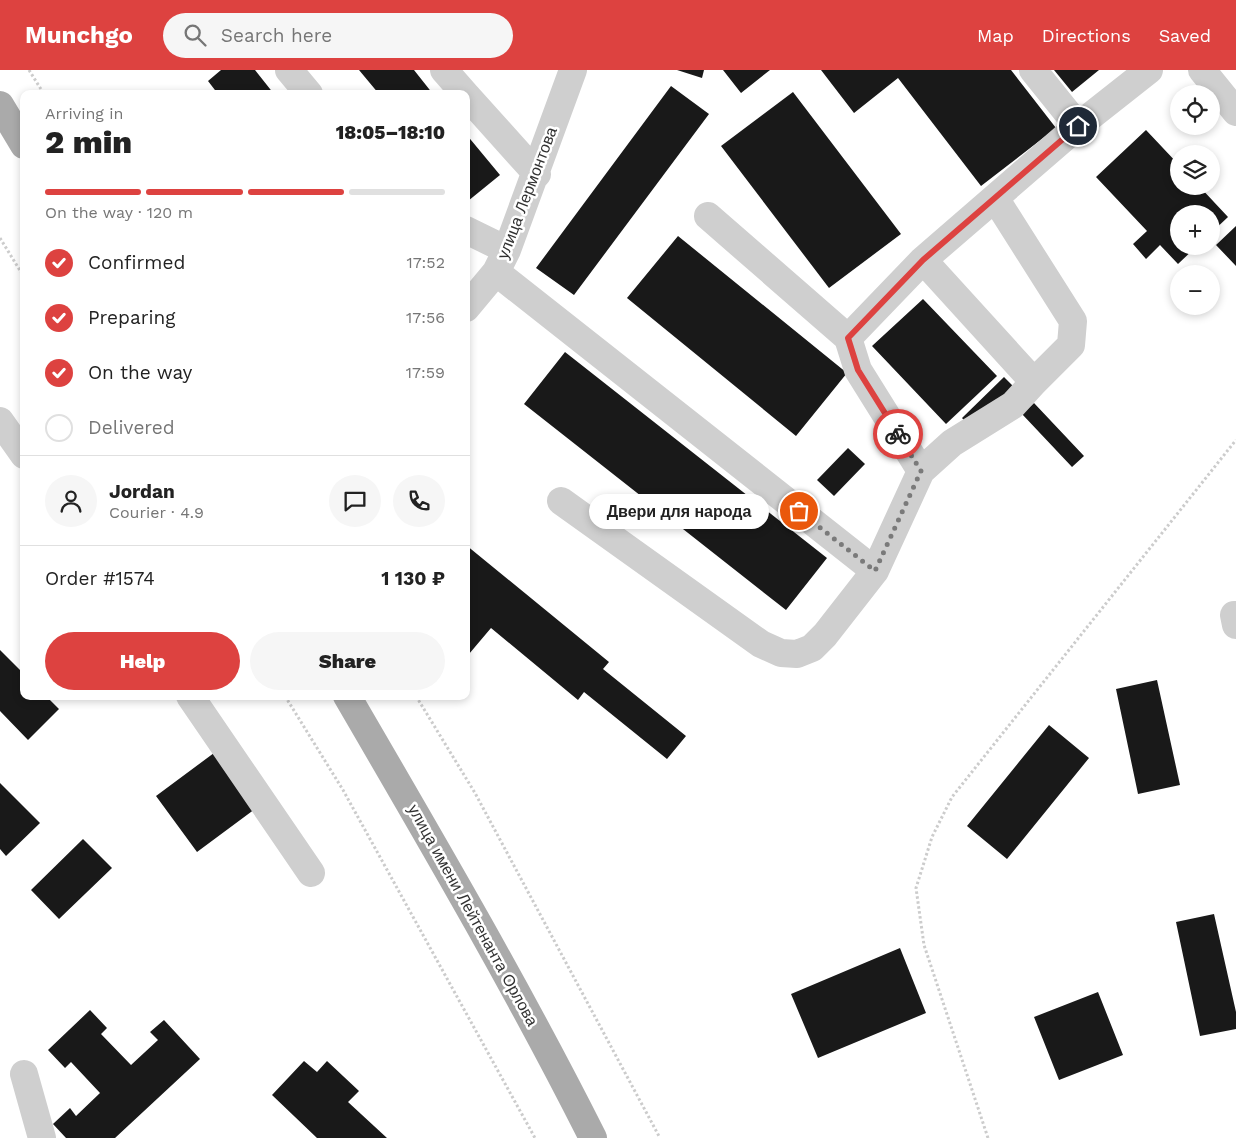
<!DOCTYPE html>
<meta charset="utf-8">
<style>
body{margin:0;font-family:"Work Sans",sans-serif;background:#f6f6f6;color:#222;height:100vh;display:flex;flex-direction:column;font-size:19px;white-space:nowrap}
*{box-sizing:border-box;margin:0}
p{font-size:16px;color:#767676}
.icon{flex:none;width:28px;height:28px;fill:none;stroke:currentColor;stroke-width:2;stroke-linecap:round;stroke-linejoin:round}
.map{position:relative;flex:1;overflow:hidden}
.panel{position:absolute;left:20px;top:20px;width:450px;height:610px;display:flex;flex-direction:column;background:#fff;border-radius:10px;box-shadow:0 2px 8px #0003}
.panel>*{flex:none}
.controls{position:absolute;left:1170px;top:15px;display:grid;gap:10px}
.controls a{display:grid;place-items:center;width:50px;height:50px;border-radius:50%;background:#fff;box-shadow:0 2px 8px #0003;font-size:25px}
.pin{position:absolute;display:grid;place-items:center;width:42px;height:42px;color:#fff;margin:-21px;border:2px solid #fff;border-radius:50%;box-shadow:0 1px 5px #0007}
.courier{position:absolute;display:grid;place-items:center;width:50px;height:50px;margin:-25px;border:4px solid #dd4240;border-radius:50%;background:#fff;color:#222;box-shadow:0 1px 6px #0007}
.bubble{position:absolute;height:35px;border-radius:18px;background:#fff;box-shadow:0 2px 8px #0003;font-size:16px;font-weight:800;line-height:35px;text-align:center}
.overview em{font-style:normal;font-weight:800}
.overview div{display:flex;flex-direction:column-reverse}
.overview{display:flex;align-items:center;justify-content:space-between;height:85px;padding:0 25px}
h1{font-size:32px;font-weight:800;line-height:38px}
.bar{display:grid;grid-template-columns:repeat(4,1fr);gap:8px 5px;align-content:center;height:60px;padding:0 25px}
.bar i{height:6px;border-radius:4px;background:#e0e0e0}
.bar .selected{background:#dd4240}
.bar p{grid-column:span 4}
.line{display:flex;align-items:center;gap:12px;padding:0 25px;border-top:1px solid #e0e0e0}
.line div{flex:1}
.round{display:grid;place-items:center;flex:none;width:52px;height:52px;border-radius:26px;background:#f6f6f6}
ol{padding:0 25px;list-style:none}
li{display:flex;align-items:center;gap:15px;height:55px}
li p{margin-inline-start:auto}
li .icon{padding:5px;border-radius:50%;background:#dd4240;color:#fff;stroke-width:4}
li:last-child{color:#767676}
li i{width:28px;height:28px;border:2px solid #e0e0e0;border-radius:50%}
.primary-button{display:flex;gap:10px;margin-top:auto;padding:10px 25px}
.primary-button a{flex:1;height:58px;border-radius:30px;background:#dd4240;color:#fff;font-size:20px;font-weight:800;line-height:58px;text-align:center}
.primary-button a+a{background:#f6f6f6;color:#222}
header{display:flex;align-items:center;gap:30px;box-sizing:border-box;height:70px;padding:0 25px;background:#dd4240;color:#fff}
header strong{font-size:24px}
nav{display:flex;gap:28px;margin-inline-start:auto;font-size:18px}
.search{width:350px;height:45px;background:#f6f6f6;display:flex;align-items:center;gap:12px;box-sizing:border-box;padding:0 18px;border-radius:28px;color:#767676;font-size:19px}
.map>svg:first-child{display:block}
.building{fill:#191919}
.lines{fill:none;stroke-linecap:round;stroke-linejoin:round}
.path{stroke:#ccc;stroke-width:3;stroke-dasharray:2.5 2.5;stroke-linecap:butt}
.minor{stroke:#cfcfcf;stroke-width:28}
.major{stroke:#aaa;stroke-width:28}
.done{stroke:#7a7a7a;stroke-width:5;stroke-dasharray:0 9}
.route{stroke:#dd4240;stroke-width:6}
.labels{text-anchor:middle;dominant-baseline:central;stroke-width:5;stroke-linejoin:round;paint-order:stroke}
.street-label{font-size:16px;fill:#323232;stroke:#fff}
</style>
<header>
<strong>Munchgo</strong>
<div class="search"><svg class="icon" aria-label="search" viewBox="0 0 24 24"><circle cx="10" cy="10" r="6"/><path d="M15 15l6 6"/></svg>Search here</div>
<nav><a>Map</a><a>Directions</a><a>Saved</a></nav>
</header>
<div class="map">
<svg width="1236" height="1068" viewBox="0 0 1236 1068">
<rect width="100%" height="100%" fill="#fff"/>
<path class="building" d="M221,0H255L274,24H218L208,11Z
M359,0H414L433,24H379Z
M677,0H704L702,8Z
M723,0H770L741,23Z
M821,0H1011L1056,58L981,116L898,8L854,43Z
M1054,0H1099L1072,22Z
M671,16L709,44L574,225L536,198Z
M793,22L901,164L829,218L721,76Z
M1146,60L1179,95V116H1199L1228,147L1211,163V144H1179V176H1197L1178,194L1160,175L1146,189L1133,174L1147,161L1096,107Z
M466,64L500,105L468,131L466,130Z
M1236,156V196L1216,175Z
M678,166L847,303L796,366L627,228Z
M923,229L997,306L946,354L872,276Z
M565,282L827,488L786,540L524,334Z
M1004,307L1016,319L971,358L962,348Z
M1034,333L1084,386L1072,397L1022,344Z
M848,378L865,394L834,426L817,410Z
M466,475L609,592L603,599L686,666L667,689L584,622L578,630L491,558L469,584L466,581Z
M0,580L24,604V626H46L59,639L28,670L0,641Z
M1157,610L1180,715L1138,724L1116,619Z
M1049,655L1089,688L1007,789L967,756Z
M218,680L259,736L197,782L156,726Z
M0,713L40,753L6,786L0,779Z
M83,769L112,798L59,849L31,820Z
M1214,844L1236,942V959L1200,966L1176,852Z
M900,878L926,943L818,988L791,924Z
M1098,922L1123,985L1059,1010L1034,947Z
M90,940L107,958L101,964L131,995L158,970L150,962L164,950L200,989L115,1068H66L53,1054L70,1038L76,1046L100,1023L71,992L65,998L48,980Z
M304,991L317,1002L327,991L359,1021L348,1032L387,1068H317L272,1025Z"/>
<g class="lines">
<path class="path" d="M29,0L44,24
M0,168L24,207
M285,626L343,720L535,1068
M416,626L475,723L660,1068
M988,1068L924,875L916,818L932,767L952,727L1236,370"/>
<path class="minor" d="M289,0L309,24
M444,0L465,24
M1033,0L1078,56
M1202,0L1236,42
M466,25L537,104
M995,128L1073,251L1071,275L1034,312
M708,146L848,268L858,300L921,401
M466,160L507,180
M496,202L875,501
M466,238L496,202L507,180L573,0
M848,268L923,190L1078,56L1149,0
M0,351L24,385
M561,431L761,574L781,583L797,584L812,578L825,565L875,501L921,401L952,373L1013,335L1034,312L923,190
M1234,545L1236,555
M190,626L311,803
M24,1004L42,1068"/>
<path class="major" d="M0,35L24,75
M347,626C432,772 517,917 593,1068"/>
</g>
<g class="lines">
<path class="done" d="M799,441L875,501L921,401L898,364"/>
<path class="route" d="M898,364L858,300L848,268L923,190L1078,56"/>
</g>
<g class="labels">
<g class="street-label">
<text transform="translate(527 123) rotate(-69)">улица Лермонтова</text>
<text transform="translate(473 845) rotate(61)">улица имени Лейтенанта Орлова</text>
</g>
</g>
</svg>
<div class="controls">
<a><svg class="icon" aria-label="locate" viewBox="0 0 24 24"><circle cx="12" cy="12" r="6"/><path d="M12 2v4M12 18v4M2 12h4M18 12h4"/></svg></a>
<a><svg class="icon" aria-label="layers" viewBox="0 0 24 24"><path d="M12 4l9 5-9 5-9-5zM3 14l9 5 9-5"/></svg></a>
<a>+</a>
<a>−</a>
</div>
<div class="pin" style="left:799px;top:441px;background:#ea580c"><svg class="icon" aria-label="bag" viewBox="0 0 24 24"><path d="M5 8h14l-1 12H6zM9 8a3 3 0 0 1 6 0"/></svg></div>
<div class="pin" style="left:1078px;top:56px;background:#1f2937"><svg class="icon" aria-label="home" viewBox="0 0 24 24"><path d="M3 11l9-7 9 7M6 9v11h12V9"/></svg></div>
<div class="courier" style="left:898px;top:364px"><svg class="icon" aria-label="bike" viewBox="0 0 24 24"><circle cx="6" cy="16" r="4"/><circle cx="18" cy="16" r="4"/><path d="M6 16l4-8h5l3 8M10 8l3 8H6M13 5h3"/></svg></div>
<div class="bubble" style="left:589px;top:424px;width:180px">Двери для народа</div>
<section class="panel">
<div class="overview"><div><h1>2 min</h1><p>Arriving in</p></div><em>18:05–18:10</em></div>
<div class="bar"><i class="selected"></i><i class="selected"></i><i class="selected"></i><i></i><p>On the way · 120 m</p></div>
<ol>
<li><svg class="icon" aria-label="check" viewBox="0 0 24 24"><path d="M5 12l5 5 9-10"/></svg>Confirmed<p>17:52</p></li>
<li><svg class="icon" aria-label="check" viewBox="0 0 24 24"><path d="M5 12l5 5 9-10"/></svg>Preparing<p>17:56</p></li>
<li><svg class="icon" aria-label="check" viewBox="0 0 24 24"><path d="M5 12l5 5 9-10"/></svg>On the way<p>17:59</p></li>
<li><i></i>Delivered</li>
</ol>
<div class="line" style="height:90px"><a class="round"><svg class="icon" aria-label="person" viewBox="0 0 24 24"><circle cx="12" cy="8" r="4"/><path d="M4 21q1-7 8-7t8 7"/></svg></a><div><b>Jordan</b><p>Courier · 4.9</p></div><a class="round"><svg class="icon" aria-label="chat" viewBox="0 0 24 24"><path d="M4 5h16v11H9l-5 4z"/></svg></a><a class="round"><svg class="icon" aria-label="phone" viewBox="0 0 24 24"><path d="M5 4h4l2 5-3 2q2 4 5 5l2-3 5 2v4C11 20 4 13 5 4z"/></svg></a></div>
<div class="line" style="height:65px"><div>Order #1574</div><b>1 130 ₽</b></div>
<div class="primary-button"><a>Help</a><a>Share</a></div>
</section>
</div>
